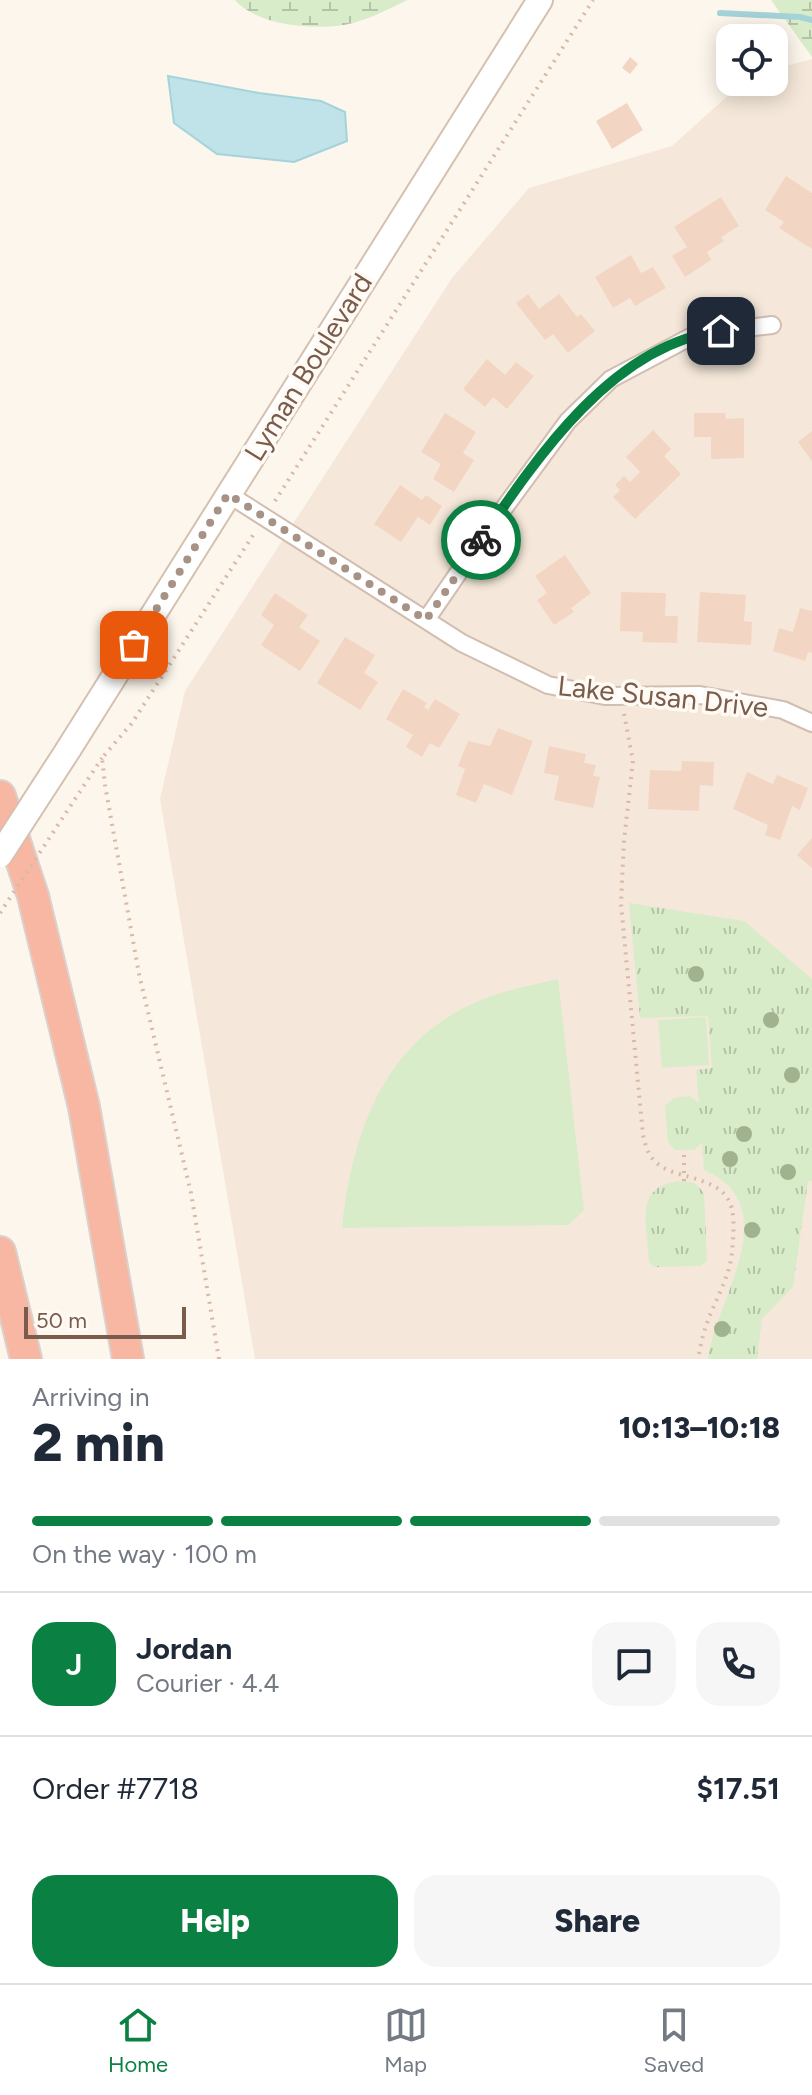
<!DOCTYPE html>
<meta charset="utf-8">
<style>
body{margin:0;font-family:Figtree,sans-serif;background:#f6f6f7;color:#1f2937;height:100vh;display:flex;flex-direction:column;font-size:30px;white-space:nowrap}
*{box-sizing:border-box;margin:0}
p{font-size:26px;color:#747a83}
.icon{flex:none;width:44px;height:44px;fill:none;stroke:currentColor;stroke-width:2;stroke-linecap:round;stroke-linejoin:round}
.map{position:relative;height:1359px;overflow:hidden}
.details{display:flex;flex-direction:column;background:#fff;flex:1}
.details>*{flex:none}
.buttons{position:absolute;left:716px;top:24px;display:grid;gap:16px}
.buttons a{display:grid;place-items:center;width:72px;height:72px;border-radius:16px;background:#fff;box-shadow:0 4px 20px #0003;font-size:40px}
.scale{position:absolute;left:24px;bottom:20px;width:162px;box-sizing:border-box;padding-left:8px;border:4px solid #7a5c4d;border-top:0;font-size:22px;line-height:28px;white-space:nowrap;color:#7a5c4d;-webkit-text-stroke:6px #fffaf3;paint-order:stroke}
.pin{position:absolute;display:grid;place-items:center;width:68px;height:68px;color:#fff;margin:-34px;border-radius:16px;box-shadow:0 4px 12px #0006}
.courier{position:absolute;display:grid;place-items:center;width:80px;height:80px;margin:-40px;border:6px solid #0b8043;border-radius:50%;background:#fff;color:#222;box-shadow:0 2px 10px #0007}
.summary em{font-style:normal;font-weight:800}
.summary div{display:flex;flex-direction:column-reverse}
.summary{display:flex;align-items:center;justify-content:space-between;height:136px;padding:0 32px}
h1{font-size:52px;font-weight:800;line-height:60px}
.bar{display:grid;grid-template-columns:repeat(4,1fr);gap:12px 8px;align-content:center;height:96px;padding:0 32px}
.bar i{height:10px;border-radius:6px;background:#e0e1e3}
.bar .current{background:#0b8043}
.bar p{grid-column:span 4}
.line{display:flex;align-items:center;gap:20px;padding:0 32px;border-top:2px solid #e0e1e3}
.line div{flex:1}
.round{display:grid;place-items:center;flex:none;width:84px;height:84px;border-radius:24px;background:#f6f6f7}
.action{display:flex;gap:16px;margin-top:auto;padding:16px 32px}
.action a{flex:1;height:92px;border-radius:24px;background:#0b8043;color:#fff;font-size:32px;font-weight:800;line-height:92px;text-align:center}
.action a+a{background:#f6f6f7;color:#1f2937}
.tabs{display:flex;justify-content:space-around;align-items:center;height:112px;border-top:2px solid #e0e1e3;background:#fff;font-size:22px;color:#747a83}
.tabs a{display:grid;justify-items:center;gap:4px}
.tabs .current{color:#0b8043}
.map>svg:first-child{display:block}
.residential{fill:#f5e8da}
.wetland{fill:url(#wetland-marsh)}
.park{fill:url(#park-tufts)}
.pitch{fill:#d8ecc9}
.water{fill:#bfe3e8;stroke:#a5d3da;stroke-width:2}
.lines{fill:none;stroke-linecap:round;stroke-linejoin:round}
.stream{stroke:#a5d3da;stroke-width:6}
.building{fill:#f3d5c3}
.minor-casing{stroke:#d1beb0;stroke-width:20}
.secondary-casing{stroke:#d6c0b0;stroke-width:28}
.motorway-casing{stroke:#dad1cd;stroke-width:34}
.path{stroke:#d9b8a5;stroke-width:4;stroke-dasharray:2 6;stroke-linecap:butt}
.minor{stroke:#fff;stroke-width:16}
.secondary{stroke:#fff;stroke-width:24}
.motorway{stroke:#f7b7a3;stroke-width:30}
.secondary-bridge-casing{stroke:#d6c0b0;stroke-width:28;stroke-linecap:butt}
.path-bridge{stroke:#d9b8a5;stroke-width:4;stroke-dasharray:2 6;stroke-linecap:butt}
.secondary-bridge{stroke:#fff;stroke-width:24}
.tree{fill:#a0b28e}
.done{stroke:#a89285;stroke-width:8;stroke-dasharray:0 14.4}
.route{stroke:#0b8043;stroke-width:10}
.labels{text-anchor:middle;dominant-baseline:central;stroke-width:7;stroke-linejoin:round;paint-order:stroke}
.street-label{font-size:28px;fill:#7a5c4d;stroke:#fffaf3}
</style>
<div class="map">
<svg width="812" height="1359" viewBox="0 0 812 1359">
<defs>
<pattern id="wetland-marsh" width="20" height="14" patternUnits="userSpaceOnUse" patternTransform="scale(2)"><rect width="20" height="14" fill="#d8ecc9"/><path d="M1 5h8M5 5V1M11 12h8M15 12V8" fill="none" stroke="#b4c2a5"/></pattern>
<pattern id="park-tufts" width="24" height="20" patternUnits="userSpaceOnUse" patternTransform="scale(2)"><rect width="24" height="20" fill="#d8ecc9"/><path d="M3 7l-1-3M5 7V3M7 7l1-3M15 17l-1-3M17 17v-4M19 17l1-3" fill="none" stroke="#b4c2a5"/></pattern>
</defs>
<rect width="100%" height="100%" fill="#fdf6ec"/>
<path class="residential" d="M812,59V1359H255L160,799L185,691L452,278L529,188L672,146L743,82H774V69Z"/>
<path class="wetland" d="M235,0H407C385,11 360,24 336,26C305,29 256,24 235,0Z
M771,0H812V57Z"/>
<path class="park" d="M629,903L744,921L812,979V1181H808L793,1287L762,1319L757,1359H708C715,1301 788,1206 704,1170L702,1143L694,1150H675L668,1142L665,1106L674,1098L690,1096L699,1103L696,1070L712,1068L708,1016L640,1018Z
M684,1181L695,1183L704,1193L707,1261L700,1266L654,1267L649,1262C647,1224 632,1183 684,1181Z"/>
<path class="pitch" d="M558,979L584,1210L569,1225L342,1228C352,1136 381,1047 470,1005C498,991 529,986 558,979Z
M706,1017L709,1065L662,1068L658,1020Z"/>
<path class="water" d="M168,76L259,93L321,101L345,112L347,141L294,162L217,154L174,123Z"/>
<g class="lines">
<path class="stream" d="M720,13L800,17L812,20"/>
</g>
<path class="building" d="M630,57L638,64L630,74L622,68Z
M627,103L643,130L612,149L596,121Z
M786,176L812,193V249L779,228L784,222L765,210Z
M721,197L739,226L721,237L724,241L707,252L711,260L685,277L672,256L687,247L674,227Z
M631,255L641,273L653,267L666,288L635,306L630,298L613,308L595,277Z
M528,294L539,309L559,294L577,317L581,314L595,331L568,353L553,334L545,340L516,303Z
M487,359L505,375L516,362L534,376L507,409L493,397L485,407L463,389Z
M445,413L476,432L463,453L474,460L454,492L433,479L441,464L421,452Z
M694,413H725L726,419L744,418V458L711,459V437H694Z
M653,430L671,449L664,456L681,474L635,519L613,497L620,490L615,485L624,476L630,482L640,472L626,457Z
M812,431V461L798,442Z
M400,485L422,500L426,495L442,506L430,525L418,517L401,542L374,524Z
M565,555L591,593L571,608L574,612L554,625L537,600L547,593L535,576Z
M621,592L666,593L665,616H678L677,643L642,642L643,632L620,631Z
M700,592L746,595L744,621L752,622L751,645L697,642Z
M275,593L308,615L299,627L320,641L300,671L261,645L274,625L261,615Z
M800,608L812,611V653L808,652L805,661L773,651L779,628L793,632Z
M345,637L375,655L364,673L378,682L360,710L317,683Z
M403,689L427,703L424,707L428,710L435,699L460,714L439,748L430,743L422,757L406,747L413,735L386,719Z
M498,728L533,741L512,795L484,784L476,803L456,795L465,769L458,766L468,741L490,746Z
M549,746L586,754L584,763L596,765L593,776L600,777L593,808L554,800L559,776L544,773Z
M682,761L714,762L713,786L700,785L699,811L648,809L650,770L681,771Z
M747,772L773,784L777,775L808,788L800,810L792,806L780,840L765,835L768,825L733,809Z
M812,838V868L797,855Z"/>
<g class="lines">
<defs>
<path id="minor" d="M228,494L462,643L548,685L605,696L700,695L783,710L812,723
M426,620L485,534L568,421L611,379L696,334L772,325"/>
<path id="secondary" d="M68,750L540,0"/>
<path id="motorway" d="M0,796L33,896L84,1107L128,1359
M0,1252L26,1359"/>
</defs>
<use href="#minor" class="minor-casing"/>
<use href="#secondary" class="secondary-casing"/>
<use href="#motorway" class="motorway-casing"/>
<path class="path" d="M275,501L593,0
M624,714L633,761L624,841L621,904L643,1135C645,1143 647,1152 652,1158C659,1167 669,1171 679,1174C732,1188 737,1197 732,1253C729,1280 713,1303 705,1329C702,1338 700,1349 698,1359
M684,1181V1150
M219,1359L191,1193L139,974L105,785L102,758L132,723L255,532"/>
<use href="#minor" class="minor"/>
<use href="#secondary" class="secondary"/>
<use href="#motorway" class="motorway"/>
<defs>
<path id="secondary-bridge" d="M0,855L68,750"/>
</defs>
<use href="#secondary-bridge" class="secondary-bridge-casing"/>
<path class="path-bridge" d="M0,913L102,758"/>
<use href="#secondary-bridge" class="secondary-bridge"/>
</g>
<g class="tree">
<circle cx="696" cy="974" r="8"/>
<circle cx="771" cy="1020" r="8"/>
<circle cx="792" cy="1075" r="8"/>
<circle cx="744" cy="1134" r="8"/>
<circle cx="730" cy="1159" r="8"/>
<circle cx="788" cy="1172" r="8"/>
<circle cx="752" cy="1230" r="8"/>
<circle cx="722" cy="1329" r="8"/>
</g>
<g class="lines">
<path class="done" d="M134,645L228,494L426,620L481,540"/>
<path class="route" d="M481,540C537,457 614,343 721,331"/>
</g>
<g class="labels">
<g class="street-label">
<text transform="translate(308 367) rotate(-58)">Lyman Boulevard</text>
<text transform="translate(663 696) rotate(6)">Lake Susan Drive</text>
</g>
</g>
</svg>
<div class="buttons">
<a><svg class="icon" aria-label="locate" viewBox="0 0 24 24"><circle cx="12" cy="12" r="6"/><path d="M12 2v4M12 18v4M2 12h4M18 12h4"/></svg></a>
</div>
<div class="scale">50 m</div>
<div class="pin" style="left:134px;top:645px;background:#ea580c"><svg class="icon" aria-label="bag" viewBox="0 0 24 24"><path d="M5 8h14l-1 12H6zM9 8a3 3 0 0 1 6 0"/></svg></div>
<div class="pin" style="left:721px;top:331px;background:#1f2937"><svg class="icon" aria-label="home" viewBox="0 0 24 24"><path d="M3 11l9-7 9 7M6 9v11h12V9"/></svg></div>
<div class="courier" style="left:481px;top:540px"><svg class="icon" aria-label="bike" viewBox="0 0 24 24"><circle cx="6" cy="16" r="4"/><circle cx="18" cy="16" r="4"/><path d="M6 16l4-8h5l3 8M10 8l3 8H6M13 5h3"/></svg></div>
</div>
<section class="details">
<div class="summary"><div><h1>2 min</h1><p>Arriving in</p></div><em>10:13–10:18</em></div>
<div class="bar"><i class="current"></i><i class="current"></i><i class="current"></i><i></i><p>On the way · 100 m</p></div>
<div class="line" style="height:144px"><b class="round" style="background:#0b8043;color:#fff">J</b><div><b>Jordan</b><p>Courier · 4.4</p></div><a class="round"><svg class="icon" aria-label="chat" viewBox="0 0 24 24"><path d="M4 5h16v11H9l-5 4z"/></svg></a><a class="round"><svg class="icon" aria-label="phone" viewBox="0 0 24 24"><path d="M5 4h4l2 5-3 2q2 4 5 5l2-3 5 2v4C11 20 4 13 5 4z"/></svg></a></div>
<div class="line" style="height:104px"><div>Order #7718</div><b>$17.51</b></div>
<div class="action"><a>Help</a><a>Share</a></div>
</section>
<nav class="tabs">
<a class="current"><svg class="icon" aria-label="home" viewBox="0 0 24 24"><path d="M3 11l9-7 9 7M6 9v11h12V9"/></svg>Home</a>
<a><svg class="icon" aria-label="map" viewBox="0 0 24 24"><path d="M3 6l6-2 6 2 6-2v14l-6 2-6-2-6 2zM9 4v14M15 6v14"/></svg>Map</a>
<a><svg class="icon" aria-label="saved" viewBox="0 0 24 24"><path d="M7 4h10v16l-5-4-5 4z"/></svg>Saved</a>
</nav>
